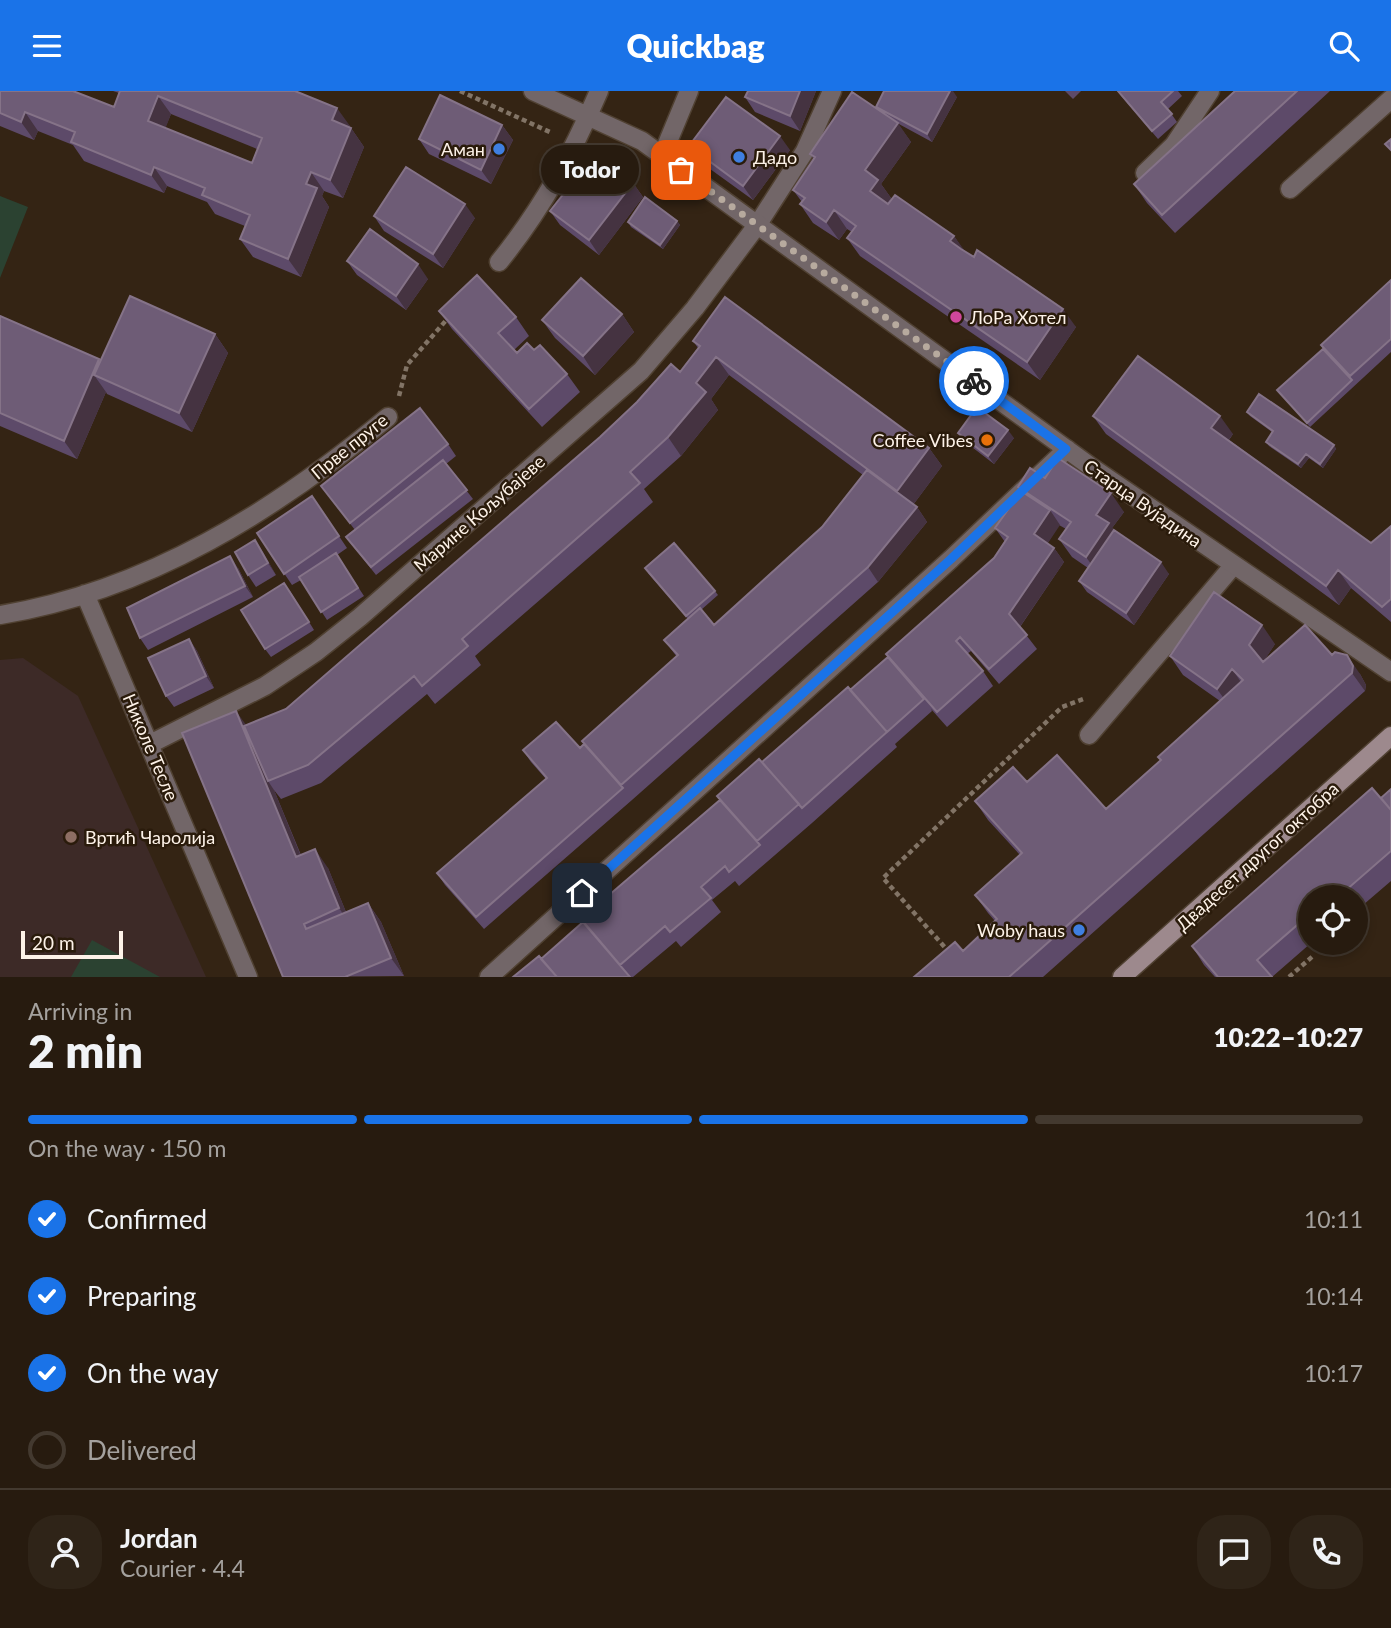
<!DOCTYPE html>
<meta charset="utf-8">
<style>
body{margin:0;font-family:Lato,sans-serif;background:#2f2418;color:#f1f3f6;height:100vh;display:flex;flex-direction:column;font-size:26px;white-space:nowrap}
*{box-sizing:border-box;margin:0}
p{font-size:23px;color:#a4a19e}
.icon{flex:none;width:38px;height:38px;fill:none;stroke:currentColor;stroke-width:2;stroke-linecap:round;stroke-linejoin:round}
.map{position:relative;height:886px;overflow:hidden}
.details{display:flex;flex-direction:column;background:#271b0f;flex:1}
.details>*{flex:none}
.fabs{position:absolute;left:1298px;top:794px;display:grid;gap:14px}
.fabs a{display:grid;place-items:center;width:70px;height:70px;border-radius:50%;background:#271b0f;box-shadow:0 4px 10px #0003,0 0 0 2px #43392f;font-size:35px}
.scale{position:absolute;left:21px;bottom:18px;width:102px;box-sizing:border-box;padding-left:7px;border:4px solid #fdf2e8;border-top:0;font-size:19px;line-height:24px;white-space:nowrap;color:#fdf2e8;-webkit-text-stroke:5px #2a1b0b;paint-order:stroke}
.pin{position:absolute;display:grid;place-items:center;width:60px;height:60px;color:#fff;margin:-30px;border-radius:14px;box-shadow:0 4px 10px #0006}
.courier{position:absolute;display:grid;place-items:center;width:70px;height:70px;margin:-35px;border:5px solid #1a73e8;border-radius:50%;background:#fff;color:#222;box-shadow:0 2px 9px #0007}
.bubble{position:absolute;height:49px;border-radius:24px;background:#271b0f;box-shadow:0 4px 10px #0003,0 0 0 2px #43392f;font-size:23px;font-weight:800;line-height:49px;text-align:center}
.head em{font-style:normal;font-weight:800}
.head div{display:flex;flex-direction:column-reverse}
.head{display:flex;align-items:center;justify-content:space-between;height:119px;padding:0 28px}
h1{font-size:46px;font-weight:800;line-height:52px}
.bar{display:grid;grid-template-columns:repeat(4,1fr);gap:10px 7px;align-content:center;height:84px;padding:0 28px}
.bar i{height:9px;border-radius:5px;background:#43392f}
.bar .selected{background:#1a73e8}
.bar p{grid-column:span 4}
.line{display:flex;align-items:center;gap:18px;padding:0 28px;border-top:2px solid #43392f}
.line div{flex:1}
.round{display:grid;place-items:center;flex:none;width:74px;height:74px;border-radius:28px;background:#2f2418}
ol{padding:0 28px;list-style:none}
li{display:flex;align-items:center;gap:21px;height:77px}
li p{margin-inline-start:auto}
li .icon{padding:7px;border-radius:50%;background:#1a73e8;color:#fff;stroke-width:4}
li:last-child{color:#a4a19e}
li i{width:38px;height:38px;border:4px solid #43392f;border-radius:50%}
header{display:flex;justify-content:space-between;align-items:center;height:91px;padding:0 28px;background:#1a73e8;color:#fff;font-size:32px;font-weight:800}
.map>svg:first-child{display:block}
.education{fill:#3d2a27}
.green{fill:#2b4231}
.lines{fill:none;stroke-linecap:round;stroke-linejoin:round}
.service-casing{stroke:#504132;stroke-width:21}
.minor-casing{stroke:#504132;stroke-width:21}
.secondary-casing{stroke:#504132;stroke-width:21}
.path{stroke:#827466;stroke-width:4.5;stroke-dasharray:5 3.5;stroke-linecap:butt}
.service{stroke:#726668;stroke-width:18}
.minor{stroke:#726668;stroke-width:18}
.secondary{stroke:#9d898d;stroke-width:18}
.wall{fill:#5d4a69;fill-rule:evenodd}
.shaded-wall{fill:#453341}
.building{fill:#6e5c76;stroke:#857388;stroke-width:2;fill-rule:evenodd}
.done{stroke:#b7aa9e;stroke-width:7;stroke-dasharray:0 12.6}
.route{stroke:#1a73e8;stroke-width:9}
.shop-dot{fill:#3f7fe0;stroke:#2a1b0b;stroke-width:2.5}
.hotel-dot{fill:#d1479c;stroke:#2a1b0b;stroke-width:2.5}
.food-dot{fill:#e8710a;stroke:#2a1b0b;stroke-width:2.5}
.education-dot{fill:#8d6e63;stroke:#2a1b0b;stroke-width:2.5}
.labels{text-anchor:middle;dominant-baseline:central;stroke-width:5;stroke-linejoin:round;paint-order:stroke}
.poi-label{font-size:18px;fill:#fdf2e8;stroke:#2a1b0b;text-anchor:end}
.street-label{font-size:18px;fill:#fdf2e8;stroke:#2a1b0b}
</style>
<header><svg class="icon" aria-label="menu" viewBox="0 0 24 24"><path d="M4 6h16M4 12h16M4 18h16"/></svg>Quickbag<svg class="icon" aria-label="search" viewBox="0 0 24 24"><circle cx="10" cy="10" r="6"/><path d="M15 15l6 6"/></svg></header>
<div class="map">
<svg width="1391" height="886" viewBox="0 0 1391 886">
<rect width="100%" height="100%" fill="#342414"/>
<path class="education" d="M23,567L78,605L206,886H0V569Z"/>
<path class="green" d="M0,105L28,116L0,187Z
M92,849L160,886H71Z"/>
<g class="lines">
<defs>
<path id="service" d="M662,65L689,0
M1145,82L1174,54L1210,0
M1290,98L1391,8
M758,133L805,60L832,0
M1089,644L1233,475"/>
<path id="minor" d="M533,0L642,50L1094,378L1391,581
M499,171C542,118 572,63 599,0
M85,503L248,886
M0,524C147,500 275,420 388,326
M150,653L265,595L316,561L360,526L641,280L695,217L758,133
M489,886L951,468L1067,358"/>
<path id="secondary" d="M1122,886L1391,645"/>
</defs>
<use href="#service" class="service-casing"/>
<use href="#minor" class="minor-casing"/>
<use href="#secondary" class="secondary-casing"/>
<path class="path" d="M460,0L552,42
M399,305L407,274L449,226
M950,862L883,787L1062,616L1086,607
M1289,886L1313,865"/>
<use href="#service" class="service"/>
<use href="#minor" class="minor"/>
<use href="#secondary" class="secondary"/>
</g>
<path class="wall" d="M0,0L114,16L119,2L113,0H295L350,35L349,36L351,37L364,56L343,107L324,100L322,105L329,116L301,186L253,166L240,148L245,135L215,123L207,111L167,95L164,102L84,70L73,54L38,40L34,49L0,35ZM171,23L257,58L252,72L165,37Z
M748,0H816L800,40L755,21L745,6Z
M1065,0H1081L1073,8Z
M1117,0H1178L1182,5L1168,18L1177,31L1158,48Z
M1235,0H1330L1175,142L1147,112L1134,93Z
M957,6L932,51L897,32L911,51L881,93L891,107L888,113L954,145L964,160L1076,236L1040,289L860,165L847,147L852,141L847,138L839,149L813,132L800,113L802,111L793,99L814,68L810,63L878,19L876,16Z
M502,34L513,49L491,93L429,63L419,48Z
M689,55L790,59L753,109L699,70Z
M633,92L643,106L599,164L560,134L550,120Z
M374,125L475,127L443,177L384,140Z
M677,130L680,134L663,158L631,136L628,131Z
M347,170L428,188L406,219L357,184Z
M1391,189V261L1310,336L1277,299L1323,258L1321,254Z
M439,220L516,226L529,245L514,259L517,262L534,259L567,283L580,301L542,336L452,238Z
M622,223L634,241L595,284L555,247L542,229Z
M0,225L99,268L101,270L215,243L228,262L192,341L107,303L106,301L77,368L0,335Z
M693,250L929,357L942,375L913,414L917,416L927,431L878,491L632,709L484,838L445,794L437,782L546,688L531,671L523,659L580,657L677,566L664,549L688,528L648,482L715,500L718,504L701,519L714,534L822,436L863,384L729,284L711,308L718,319L681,365L644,398L653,411L475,565L481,574L435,613L427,603L321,692L281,708L274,699L301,764L328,777L346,821L368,812L381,831L404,885L283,886L245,634L286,618L680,281L698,257Z
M1247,321L1334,354L1336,358L1323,377L1309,367L1301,377L1269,355L1266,351L1272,341L1250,325Z
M1093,325L1233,343L1229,349L1371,452L1391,435V531L1351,497L1339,514L1106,343Z
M958,342L1014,347L994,373L964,350Z
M448,353L456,365L446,373L473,408L376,484L346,446L355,439L321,395Z
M1045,387L1124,421L1112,437L1114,439L1169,483L1134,534L1087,501L1079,490L1088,477L1072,466L1059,448L1066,438L1059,434L1047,453L1054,457L1064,471L1020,536L1037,558L999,593L971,560L967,563L983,580L993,595L947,636L931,618L932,620L895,653L897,656L812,732L739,795L735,790L712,809L721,821L681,856L676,850L633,886H513L541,868L583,831L762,671L850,599L888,566L994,467L1005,451L995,437L1021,400L1018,396Z
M312,405L347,457L337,464L364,505L327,529L301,489L292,494L257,442Z
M255,449L276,484L256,496L248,484Z
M238,477L253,506L148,559L140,547Z
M290,500L314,539L271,566L265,558Z
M189,548L197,560L214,597L174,616L166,605Z
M1275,553L1263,571L1332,564L1360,583L1366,594L1365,600L1043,886H914L963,860L995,830L988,822L975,804L1020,764L988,729L975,710L1027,691L1106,718L1161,669L1220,610L1183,584L1170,565Z
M1391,698V790L1356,820V807H1311V852L1272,886H1215L1204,874L1192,855Z"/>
<path class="shaded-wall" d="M800,0H816L800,40L790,25Z
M950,0H953L957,6L932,51L927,43Z
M158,5L171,23L161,49L148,30Z
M337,17L350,35L345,48L332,29Z
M25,21L38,40L34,49L21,31Z
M898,32L911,51L881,93L891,107L883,119L870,100L865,79Z
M502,34L513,49L491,93L481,79Z
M351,37L364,56L343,107L330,89Z
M780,45L790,59L753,109L743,95Z
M154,76L167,95L164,102L151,84Z
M311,81L324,100L322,105L329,116L301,186L288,168L306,93Z
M633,92L643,106L599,164L589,149Z
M465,113L475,127L443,177L433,163Z
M834,119L847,138L839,149L826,131Z
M677,130L680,134L663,158L660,154Z
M954,145L967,163L950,150Z
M418,173L428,188L406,219L396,205Z
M1063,218L1076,236L1040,289L1027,271Z
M622,223L634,241L595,284L583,265Z
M215,243L228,262L192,341L179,322Z
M716,266L729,284L711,308L718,319L681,365L668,346L696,292Z
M99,268L112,287L94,284L106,301L77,368L64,350Z
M1220,325L1233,343L1224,355L1211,337Z
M1008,339L1014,347L994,373L988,365Z
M1334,354L1336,358L1323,377L1320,373Z
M929,357L942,375L910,418L897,400Z
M1306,363L1309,367L1301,377L1298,373Z
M1111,402L1124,421L1112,437L1122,451L1099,484L1086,466L1096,424Z
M917,416L927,431L878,491L868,476Z
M1050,419L1060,434L1044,458L1034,443Z
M255,449L263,461L276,484L268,472Z
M1054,457L1064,471L1019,537L1009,523Z
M230,465L238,477L253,506L245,495Z
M1161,471L1169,483L1134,534L1126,522Z
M1338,479L1351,497L1339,514L1326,495Z
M1262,534L1275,553L1262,573L1249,554Z
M189,548L197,560L214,597L206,585Z
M1347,564L1360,583L1366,594L1365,600L1352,582Z
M1232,578L1245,597L1230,616L1217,598Z
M236,620L249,638L268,690L274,699L309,785L296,766Z
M315,758L328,777L352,836L339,817Z
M368,812L381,831L404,885L391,867Z"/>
<path class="building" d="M0,0H73L114,16L120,0H295L337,17L332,29L351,37L330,89L311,81L306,93L317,97L288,168L240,148L250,124L202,104L205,97L154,76L151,84L71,51L75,41L25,21L21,31L0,22ZM158,5L262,47L252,72L148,30Z
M748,0H800L790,25L745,6Z
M884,0H950L927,43L876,16Z
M1118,0H1173L1161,11L1172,23L1152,40Z
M1235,0H1297L1162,124L1134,93Z
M852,1L898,32L865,79L878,89L870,100L888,113L895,104L954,145L950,150L961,158L974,166L977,159L1063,218L1027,271L847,147L856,135L834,119L826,131L800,113L805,107L793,99L815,66L810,63Z
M440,4L502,34L481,79L419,48Z
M726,6L780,45L743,95L689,55Z
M1391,48V59L1385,53Z
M605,70L633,92L589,149L550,120L577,86Z
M406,76L465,113L433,163L374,125Z
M645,106L677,130L660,154L628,131Z
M370,138L418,173L396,205L347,170Z
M477,184L516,226L498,242L517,262L527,252L534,259L540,254L567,283L529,318L439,220Z
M581,187L622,223L583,265L542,229Z
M1391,189V248L1350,285L1321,254Z
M130,205L215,243L179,322L94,284Z
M725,206L929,357L897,400L716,266L696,292L706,301L668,346L630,381L640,392L462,548L468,555L422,595L414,585L308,674L268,690L244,635L286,618L600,346L637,311L671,273L680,281L700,255L693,250Z
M0,225L99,268L64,350L0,322Z
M1323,258L1352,289L1307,332L1277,299Z
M1138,265L1220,325L1211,337L1371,452L1391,435V508L1382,516L1338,479L1326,495L1093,325Z
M1259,303L1334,354L1320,373L1306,363L1298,373L1266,351L1273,340L1247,321Z
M977,316L1008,339L988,365L958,342Z
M420,317L448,353L350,432L321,395Z
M1058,367L1111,402L1096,424L1109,432L1086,466L1059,448L1071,431L1018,396L1030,377L1045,387Z
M443,369L467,399L371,476L346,446Z
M867,379L917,416L868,476L621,694L582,650L678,564L664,549L700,517L714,534L822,436Z
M1021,400L1050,419L1034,443L1054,457L1009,523L1027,544L989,578L960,546L956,550L983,580L937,621L886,563L994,467L1008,446L995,437Z
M312,405L339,445L284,483L257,442Z
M1114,439L1161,471L1126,522L1079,490Z
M255,449L268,472L248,484L235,461Z
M674,452L715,500L686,525L645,477Z
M336,462L358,497L321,521L299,486Z
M230,465L245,495L140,547L127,517Z
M284,492L309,531L265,558L241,519Z
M1214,501L1262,534L1249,554L1263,571L1305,534L1332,564L1335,561L1347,564L1353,575L1352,582L1009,886H914L955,851L963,860L997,828L975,804L1022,762L975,710L1013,676L1027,691L1057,664L1106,718L1161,669L1158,666L1243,589L1232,578L1217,598L1170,565Z
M189,548L206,585L166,605L148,567Z
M888,566L924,608L887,641L850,599Z
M848,596L887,641L802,717L762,671Z
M236,620L296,766L315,758L339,817L304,833L306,838L368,812L391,867L345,886H283L182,642Z
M556,631L580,657L584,653L623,697L476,826L437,782L547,687L523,659Z
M759,668L799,713L757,750L717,705Z
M1372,697L1391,719V760L1337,807L1333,803L1328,807H1311V822L1257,869L1272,886H1218L1192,855Z
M1391,698V719L1381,707Z
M720,709L760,754L729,781L725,775L701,796L711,807L670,841L665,835L620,874L581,828Z
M583,831L630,886H557L541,868Z
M539,865L557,886H513Z"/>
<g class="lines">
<path class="done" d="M681,79L974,290"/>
<path class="route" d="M582,802L951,468L1066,358L974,290"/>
</g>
<g class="shop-dot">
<circle cx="499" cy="58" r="7"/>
<circle cx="739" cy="66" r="7"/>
<circle cx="1079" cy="839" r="7"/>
</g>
<circle class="hotel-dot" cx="956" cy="226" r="7"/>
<circle class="food-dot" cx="987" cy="349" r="7"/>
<circle class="education-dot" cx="71" cy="746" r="7"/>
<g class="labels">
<g class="poi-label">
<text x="485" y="58">Аман</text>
<text x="753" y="66" text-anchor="start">Дадо</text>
<text x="970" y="226" text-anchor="start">ЛоРа Хотел</text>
<text x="973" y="349">Coffee Vibes</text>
<text x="85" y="746" text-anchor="start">Вртић Чаролија</text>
<text x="1065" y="839">Woby haus</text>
</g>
<g class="street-label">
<text transform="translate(349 355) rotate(-39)">Прве пруге</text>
<text transform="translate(1143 412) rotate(35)">Старца Вујадина</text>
<text transform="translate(479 422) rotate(-41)">Марине Кољубајеве</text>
<text transform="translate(151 656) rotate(67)">Николе Тесле</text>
<text transform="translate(1257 765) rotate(-42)">Двадесет другог октобра</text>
</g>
</g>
</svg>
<div class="fabs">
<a><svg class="icon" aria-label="locate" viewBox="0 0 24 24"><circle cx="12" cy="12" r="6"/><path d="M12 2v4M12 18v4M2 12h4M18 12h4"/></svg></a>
</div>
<div class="scale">20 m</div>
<div class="pin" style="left:681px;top:79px;background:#ea580c"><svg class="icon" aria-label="bag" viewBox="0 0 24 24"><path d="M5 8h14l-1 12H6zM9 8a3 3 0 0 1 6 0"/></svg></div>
<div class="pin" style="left:582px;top:802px;background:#1f2937"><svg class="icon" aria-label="home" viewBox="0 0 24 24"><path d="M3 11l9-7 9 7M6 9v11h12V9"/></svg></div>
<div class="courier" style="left:974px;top:290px"><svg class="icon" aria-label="bike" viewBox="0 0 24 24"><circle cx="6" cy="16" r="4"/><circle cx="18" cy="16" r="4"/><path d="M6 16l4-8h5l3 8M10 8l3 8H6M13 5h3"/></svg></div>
<div class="bubble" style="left:541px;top:54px;width:98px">Todor</div>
</div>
<section class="details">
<div class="head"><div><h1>2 min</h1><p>Arriving in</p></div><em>10:22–10:27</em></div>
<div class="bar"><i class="selected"></i><i class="selected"></i><i class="selected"></i><i></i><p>On the way · 150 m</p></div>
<ol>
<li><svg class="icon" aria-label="check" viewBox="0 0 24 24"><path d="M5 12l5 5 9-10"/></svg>Confirmed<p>10:11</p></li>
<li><svg class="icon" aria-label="check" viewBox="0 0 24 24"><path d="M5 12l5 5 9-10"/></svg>Preparing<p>10:14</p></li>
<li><svg class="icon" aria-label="check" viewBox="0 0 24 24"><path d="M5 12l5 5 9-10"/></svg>On the way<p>10:17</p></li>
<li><i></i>Delivered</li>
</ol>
<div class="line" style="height:126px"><a class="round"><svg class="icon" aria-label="person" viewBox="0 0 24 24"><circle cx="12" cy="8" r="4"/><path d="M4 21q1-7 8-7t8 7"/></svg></a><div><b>Jordan</b><p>Courier · 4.4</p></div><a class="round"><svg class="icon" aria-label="chat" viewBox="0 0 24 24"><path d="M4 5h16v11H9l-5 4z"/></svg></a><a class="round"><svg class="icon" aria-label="phone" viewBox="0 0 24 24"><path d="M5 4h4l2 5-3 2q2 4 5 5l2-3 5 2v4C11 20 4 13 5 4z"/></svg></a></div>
</section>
